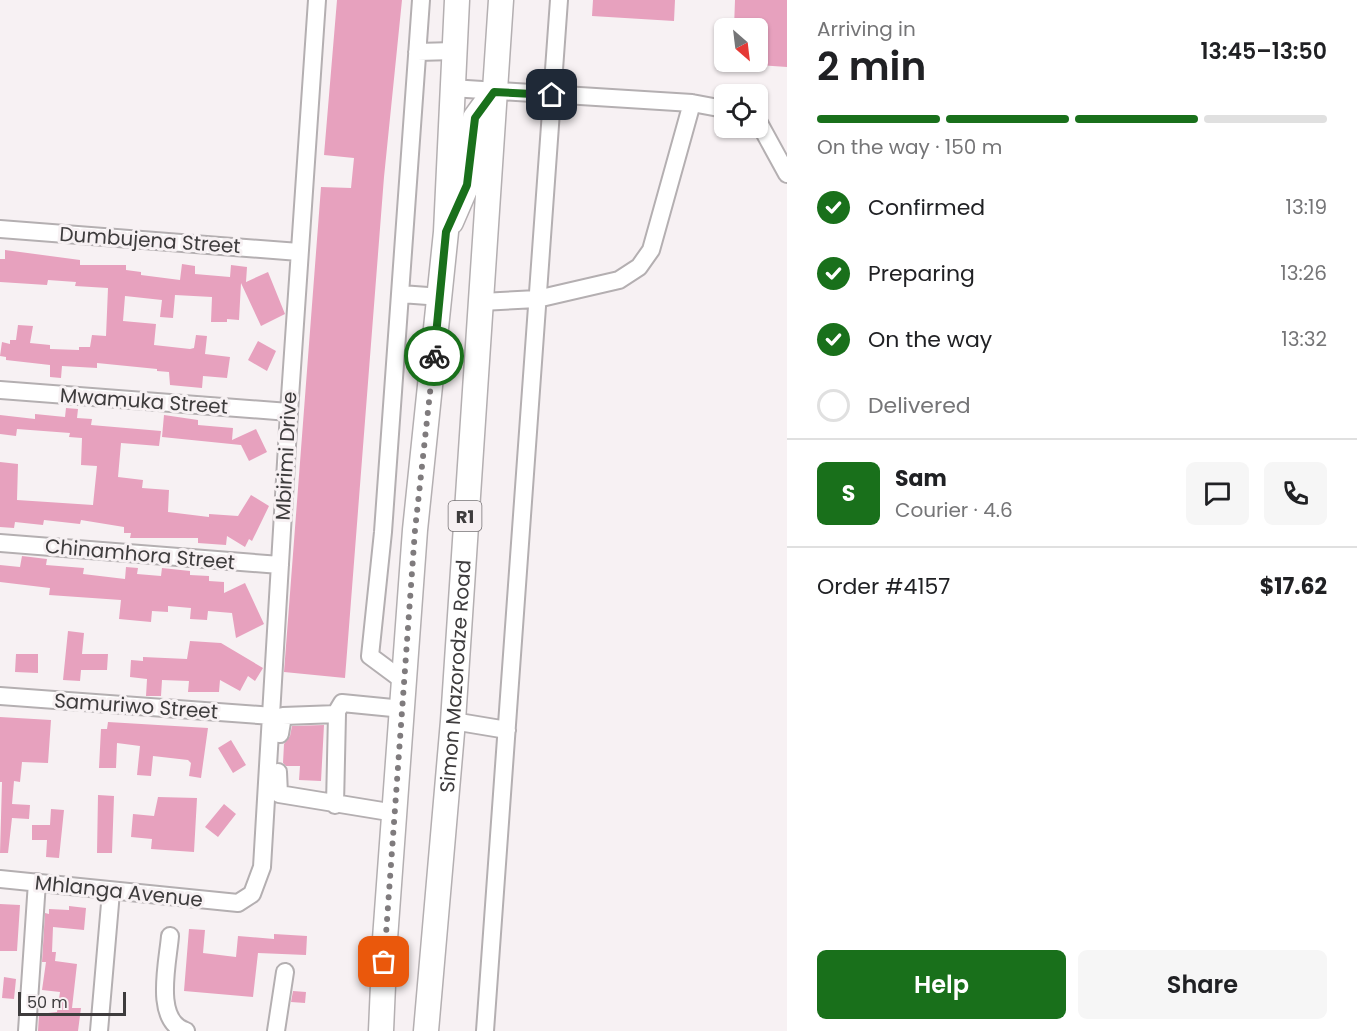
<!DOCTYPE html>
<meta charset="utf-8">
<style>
body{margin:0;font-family:Poppins,sans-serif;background:#f6f6f6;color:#202124;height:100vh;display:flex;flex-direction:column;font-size:22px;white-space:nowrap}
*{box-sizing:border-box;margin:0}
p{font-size:20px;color:#757577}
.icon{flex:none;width:33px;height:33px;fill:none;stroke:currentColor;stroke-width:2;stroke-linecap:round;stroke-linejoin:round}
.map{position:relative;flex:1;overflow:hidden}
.drawer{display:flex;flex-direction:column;background:#fff;width:570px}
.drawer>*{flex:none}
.needle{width:39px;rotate:152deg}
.buttons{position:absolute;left:714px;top:18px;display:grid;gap:12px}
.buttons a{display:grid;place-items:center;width:54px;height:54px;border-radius:9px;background:#fff;box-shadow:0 2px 4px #0004;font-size:30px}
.scale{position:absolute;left:18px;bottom:15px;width:108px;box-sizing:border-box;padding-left:6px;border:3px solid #3e3c3d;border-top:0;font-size:16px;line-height:21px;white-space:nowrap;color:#3e3c3d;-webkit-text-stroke:4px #f7f1f3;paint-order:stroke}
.pin{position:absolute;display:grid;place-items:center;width:51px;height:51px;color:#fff;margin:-26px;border-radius:12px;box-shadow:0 3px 9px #0006}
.courier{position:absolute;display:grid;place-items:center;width:60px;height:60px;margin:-30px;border:4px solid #19701b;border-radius:50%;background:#fff;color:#222;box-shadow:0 2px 8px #0007}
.headline em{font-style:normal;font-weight:600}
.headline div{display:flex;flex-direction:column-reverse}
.headline{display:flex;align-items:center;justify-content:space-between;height:102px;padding:0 30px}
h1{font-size:39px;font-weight:600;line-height:45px}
.bar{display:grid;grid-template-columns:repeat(4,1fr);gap:9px 6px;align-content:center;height:72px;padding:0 30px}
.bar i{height:8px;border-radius:4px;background:#e0e0e0}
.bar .selected{background:#19701b}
.bar p{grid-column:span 4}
.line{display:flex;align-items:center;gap:15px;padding:0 30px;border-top:2px solid #e0e0e0}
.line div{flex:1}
.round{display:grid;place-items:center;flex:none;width:63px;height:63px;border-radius:9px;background:#f6f6f6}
ol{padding:0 30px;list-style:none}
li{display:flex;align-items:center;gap:18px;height:66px}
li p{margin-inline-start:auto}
li .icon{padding:6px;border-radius:50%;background:#19701b;color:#fff;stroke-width:4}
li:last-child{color:#757577}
li i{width:33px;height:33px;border:3px solid #e0e0e0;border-radius:50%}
.cta{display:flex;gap:12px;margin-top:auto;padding:12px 30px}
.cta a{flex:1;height:69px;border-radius:9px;background:#19701b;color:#fff;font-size:24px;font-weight:600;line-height:69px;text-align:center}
.cta a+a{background:#f6f6f6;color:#202124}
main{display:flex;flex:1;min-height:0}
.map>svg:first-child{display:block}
.building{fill:#e7a1be}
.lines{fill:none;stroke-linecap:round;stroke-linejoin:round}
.minor-casing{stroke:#b4afb1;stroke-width:20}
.highway-casing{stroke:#b4afb1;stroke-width:27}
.minor{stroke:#fff;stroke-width:16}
.highway{stroke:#fff;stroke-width:24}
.done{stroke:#7f7b7d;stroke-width:6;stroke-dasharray:0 10.8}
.route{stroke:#19701b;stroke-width:8}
.labels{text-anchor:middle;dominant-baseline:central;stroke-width:6;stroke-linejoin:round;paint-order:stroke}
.shield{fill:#f7f1f3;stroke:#767274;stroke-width:1.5}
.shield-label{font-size:18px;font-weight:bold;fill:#3e3c3d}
.street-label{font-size:20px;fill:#3e3c3d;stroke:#f7f1f3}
</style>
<main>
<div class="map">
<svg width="787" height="1031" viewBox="0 0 787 1031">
<rect width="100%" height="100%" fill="#f7f1f3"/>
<path class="building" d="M337,0H402L384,177L345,678L284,672L321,187L351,188L354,158L324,155Z
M593,0H675L674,21L592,16Z
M735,0H787V67L758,65V28H734Z
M5,250L80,260V265H126V270L141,272V275L180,280L182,264L195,266V274L230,277L231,265L247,267L246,282L268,272L285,314L261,326L241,283L239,320L227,319V322H211L212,297L175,295L173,318L160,317L162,300L125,296L123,321L156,324L154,345L190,349L194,348L196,335L207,336L205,354L230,357L227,378L203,376L202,388L170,385L169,372L157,371V369L97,363V368L62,366L61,378L50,377V365L6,360V357L0,356L2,342L10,344V340H16L18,325L33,326L30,343L50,345V349L79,350V347H90L92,335L106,336L108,288L75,286L76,282L48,280L47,285L0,282V259H5Z
M258,341L276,351L267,371L248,360Z
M66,408L78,409L77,418L92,419L91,425L161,431L159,446L121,443L118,477L143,480L142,488L169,490L168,512L209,517V514L238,516L251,495L269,506L252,541L249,539L245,547L227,536L226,545L198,543V538H130L131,533H124V527L81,520L80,524L44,520L43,525L15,522L14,528L0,527V462L18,464L17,500L93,505L97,466L81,465L82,438L69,437L70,433L17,429L16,436L0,434V415L35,419V414L65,417Z
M164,415L198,420V425L233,428L232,440L256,429L267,452L249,461L241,445L162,437Z
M22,556L47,559L46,565L84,568L83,574L125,579L126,567L138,568L137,574L161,576L162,568L190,571V575L209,576V581L224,582V593L245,583L264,624L236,638L232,613L208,611L207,620L190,619L191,608L168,606V612L152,611L151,622L119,619L121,600L49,595L50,588L0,582V565L20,567Z
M68,631L84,633L82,654H108L107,670H81L80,681L63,680Z
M190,641L221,643L263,668L255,681L248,676L240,691L220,680L219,692H188L189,681L162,680L161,696H146L147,679L130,677L131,660L143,661V657L187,659Z
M16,654H38V673L15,672Z
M0,717L51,720L48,763L22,762L20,782L14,781L12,804L30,805L29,819L12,818L8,853H0L2,782H0Z
M108,722L208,728L201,778L189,776L191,763L188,760L153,756L151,776L137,775L140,746L117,743L116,768H99L101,729H107Z
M324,725L321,781L299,780L300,766H286L283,763L284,744L290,736L292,726Z
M231,740L246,765L233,773L218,748Z
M98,795L114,796L112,853H97Z
M158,797L197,798L194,852L151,849L152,839L131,837L133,814L154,816Z
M224,804L236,814L218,837L205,827Z
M51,809L64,810L59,858L46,857L47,840H32V825H50Z
M0,904L20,905L17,951H0Z
M69,906L86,908L84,930L53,927L52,952H56L55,961L77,964L72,1008H81L78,1031H38L39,1014L57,1012L60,992L42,990L46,962H42L45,913L49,914V909L69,910Z
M189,929L205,930L203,953L236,957L238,936L274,939V934L307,936L306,955L258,953L253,997L184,991Z
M4,977L16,979L14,999L2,998Z
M293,991L306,992L305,1003L291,1002Z"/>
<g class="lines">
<defs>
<path id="minor" d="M417,52L454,51
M451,88L692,103L724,109
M758,121L787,174
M0,229L299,252
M401,294L441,297
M481,302L537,299L619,280L639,267L651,250L692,103
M0,390L289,412
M0,543L280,565
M405,682L370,656L383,532L421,0
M0,696L273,716
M336,713L342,703L403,709
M453,721L507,730
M280,734L283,716L337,714L335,805
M278,772L279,794L395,813
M0,879L238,903L252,894L262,867L289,412L317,0
M170,936C168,962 153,1021 186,1031
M27,1031L37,882
M99,1031L111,892
M276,1031L285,972
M485,1031L559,0"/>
<g id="highway">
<path d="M451,222L467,185L475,118L494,92"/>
<path d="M381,1031L385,939L415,530L446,232L457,0"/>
<path id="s1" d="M426,1031L453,721L501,0"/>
</g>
</defs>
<use href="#minor" class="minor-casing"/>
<use href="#highway" class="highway-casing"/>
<use href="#minor" class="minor"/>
<use href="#highway" class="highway"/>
</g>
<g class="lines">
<path class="done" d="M384,962L415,530L434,356"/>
<path class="route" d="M434,356L446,232L467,185L475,118L494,92L552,95"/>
</g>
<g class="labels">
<rect class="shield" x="448.5" y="501" width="33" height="30" rx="4.5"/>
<g class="shield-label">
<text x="465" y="516">R1</text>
</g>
<g class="street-label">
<text transform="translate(150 240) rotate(4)">Dumbujena Street</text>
<text transform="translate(144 401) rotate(4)">Mwamuka Street</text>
<text transform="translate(286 456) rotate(-87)">Mbirimi Drive</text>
<text transform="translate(140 554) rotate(5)">Chinamhora Street</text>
<text stroke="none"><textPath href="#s1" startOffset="356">Simon Mazorodze Road</textPath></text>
<text transform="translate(136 706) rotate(4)">Samuriwo Street</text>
<text transform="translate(119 891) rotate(6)">Mhlanga Avenue</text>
</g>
</g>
</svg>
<div class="buttons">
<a><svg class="needle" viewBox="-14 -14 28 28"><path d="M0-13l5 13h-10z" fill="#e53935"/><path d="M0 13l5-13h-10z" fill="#757577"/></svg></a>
<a><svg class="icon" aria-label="locate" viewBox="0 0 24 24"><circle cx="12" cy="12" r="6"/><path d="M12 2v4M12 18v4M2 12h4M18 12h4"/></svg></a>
</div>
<div class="scale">50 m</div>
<div class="pin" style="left:384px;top:962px;background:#ea580c"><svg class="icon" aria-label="bag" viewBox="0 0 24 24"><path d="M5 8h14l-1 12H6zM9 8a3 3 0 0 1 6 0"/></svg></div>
<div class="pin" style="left:552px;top:95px;background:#1f2937"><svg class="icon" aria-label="home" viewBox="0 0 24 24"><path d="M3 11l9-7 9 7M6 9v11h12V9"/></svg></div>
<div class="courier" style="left:434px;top:356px"><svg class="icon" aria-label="bike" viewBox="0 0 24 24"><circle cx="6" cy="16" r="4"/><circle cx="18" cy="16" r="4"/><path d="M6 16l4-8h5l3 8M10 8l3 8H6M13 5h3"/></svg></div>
</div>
<section class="drawer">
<div class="headline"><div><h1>2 min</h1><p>Arriving in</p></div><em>13:45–13:50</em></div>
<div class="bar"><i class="selected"></i><i class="selected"></i><i class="selected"></i><i></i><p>On the way · 150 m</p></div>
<ol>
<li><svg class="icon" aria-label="check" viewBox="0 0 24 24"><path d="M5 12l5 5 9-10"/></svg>Confirmed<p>13:19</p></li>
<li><svg class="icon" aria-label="check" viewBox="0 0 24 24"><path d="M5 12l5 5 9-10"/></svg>Preparing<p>13:26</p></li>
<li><svg class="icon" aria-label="check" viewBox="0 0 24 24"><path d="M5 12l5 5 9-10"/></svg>On the way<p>13:32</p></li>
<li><i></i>Delivered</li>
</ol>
<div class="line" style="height:108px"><b class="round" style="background:#19701b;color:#fff">S</b><div><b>Sam</b><p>Courier · 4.6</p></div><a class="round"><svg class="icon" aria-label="chat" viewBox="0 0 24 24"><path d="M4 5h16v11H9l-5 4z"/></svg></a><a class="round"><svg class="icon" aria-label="phone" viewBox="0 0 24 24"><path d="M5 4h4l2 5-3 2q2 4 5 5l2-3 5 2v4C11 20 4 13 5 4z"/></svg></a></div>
<div class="line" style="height:78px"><div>Order #4157</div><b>$17.62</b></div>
<div class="cta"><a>Help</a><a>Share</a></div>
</section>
</main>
